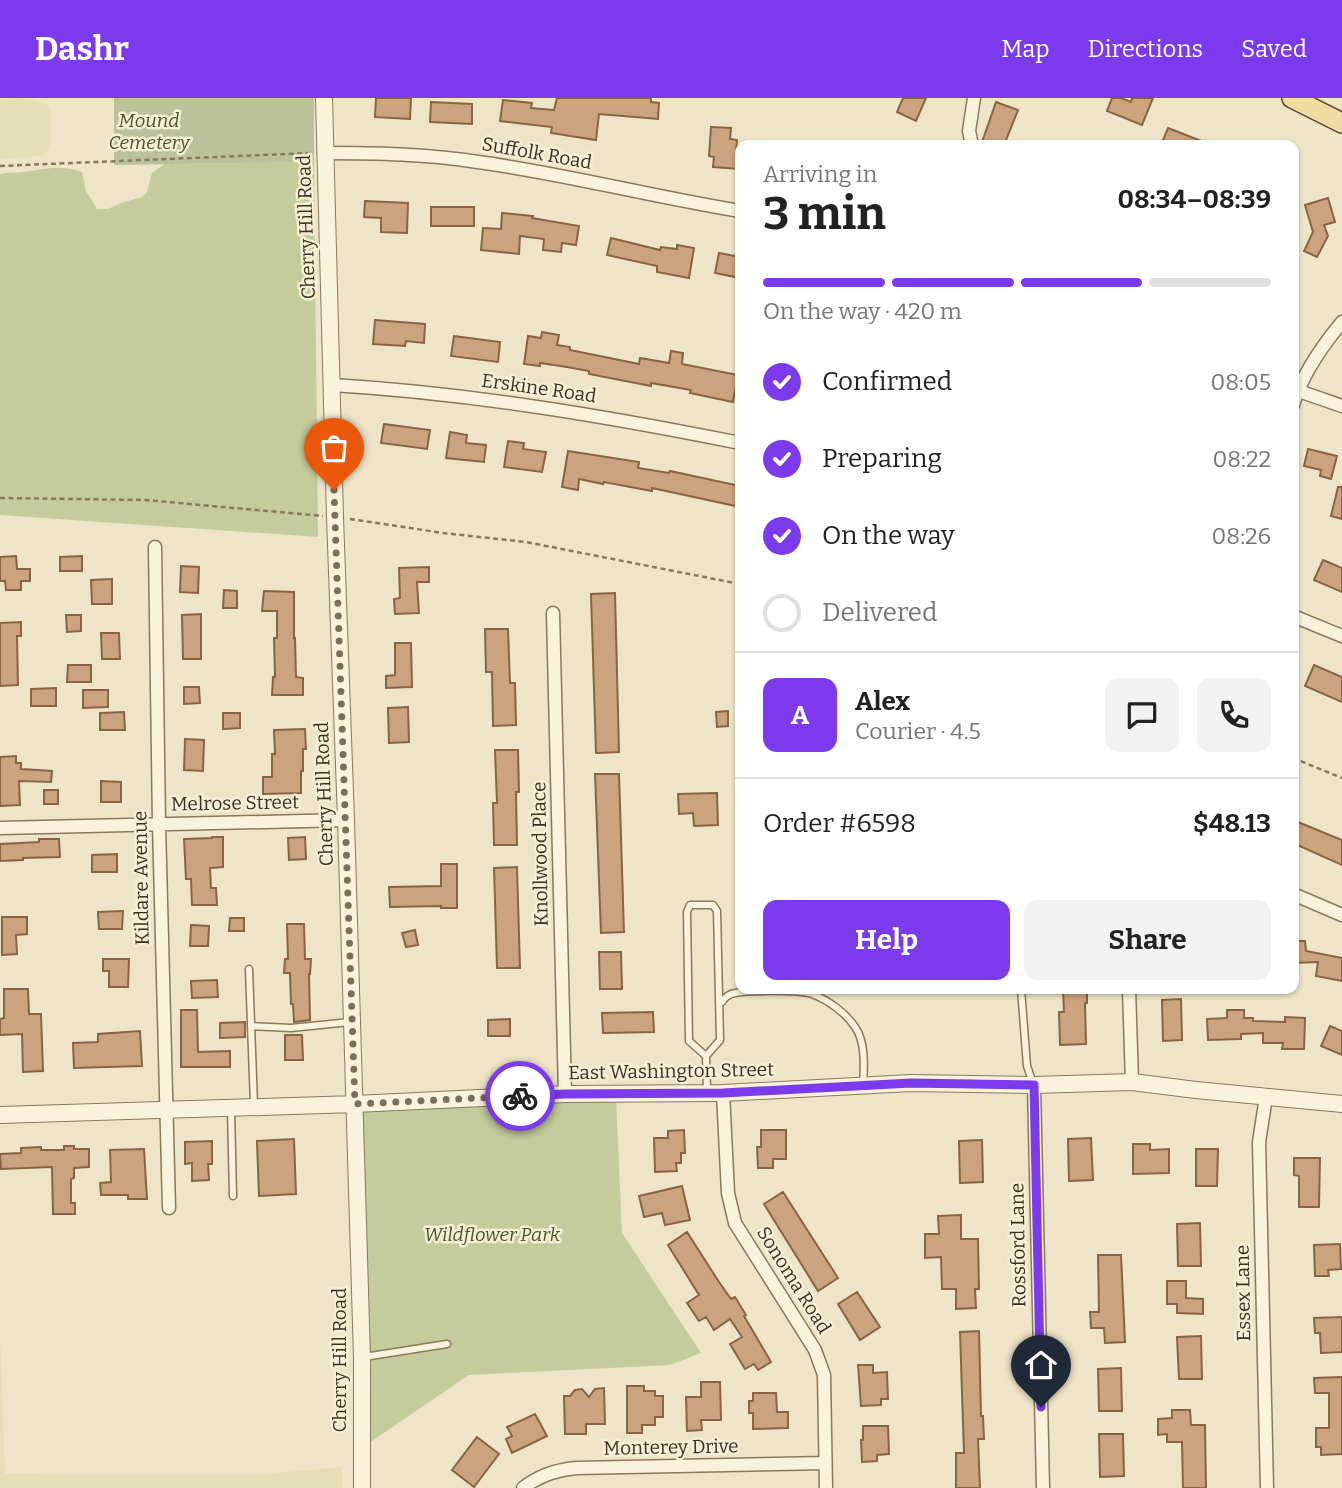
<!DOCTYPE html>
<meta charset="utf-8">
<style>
body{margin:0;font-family:Bitter,serif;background:#f2f2f2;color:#222;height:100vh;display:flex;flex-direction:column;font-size:26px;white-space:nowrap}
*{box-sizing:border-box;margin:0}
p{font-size:23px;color:#767676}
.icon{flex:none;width:38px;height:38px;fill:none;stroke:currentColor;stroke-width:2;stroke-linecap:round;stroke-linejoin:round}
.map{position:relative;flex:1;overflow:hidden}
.details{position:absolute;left:735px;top:42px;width:564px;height:854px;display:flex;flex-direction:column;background:#fff;border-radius:14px;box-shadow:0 2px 5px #0004}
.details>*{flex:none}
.pin{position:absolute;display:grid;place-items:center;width:60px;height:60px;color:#fff;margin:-72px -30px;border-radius:50% 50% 50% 0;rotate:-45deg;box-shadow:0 0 7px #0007}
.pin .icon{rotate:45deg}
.courier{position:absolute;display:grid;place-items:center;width:70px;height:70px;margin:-35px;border:5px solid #7c3aed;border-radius:50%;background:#fff;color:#222;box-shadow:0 2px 9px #0007}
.head em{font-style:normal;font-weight:700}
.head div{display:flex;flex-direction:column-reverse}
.head{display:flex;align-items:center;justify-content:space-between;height:119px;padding:0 28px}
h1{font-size:46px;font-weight:700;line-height:52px}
.bar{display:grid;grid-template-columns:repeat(4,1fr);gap:10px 7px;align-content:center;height:84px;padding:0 28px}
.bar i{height:9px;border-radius:5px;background:#e0e0e0}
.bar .active{background:#7c3aed}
.bar p{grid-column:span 4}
.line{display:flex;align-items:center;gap:18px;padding:0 28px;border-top:2px solid #e0e0e0}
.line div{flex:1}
.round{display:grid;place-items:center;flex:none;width:74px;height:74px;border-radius:14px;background:#f2f2f2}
ol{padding:0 28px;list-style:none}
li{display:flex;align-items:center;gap:21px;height:77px}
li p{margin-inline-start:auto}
li .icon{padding:7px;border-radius:50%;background:#7c3aed;color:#fff;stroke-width:4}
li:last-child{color:#767676}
li i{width:38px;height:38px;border:4px solid #e0e0e0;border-radius:50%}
.cta{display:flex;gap:14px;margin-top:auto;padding:14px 28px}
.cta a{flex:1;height:80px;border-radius:14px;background:#7c3aed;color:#fff;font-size:28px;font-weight:700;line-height:80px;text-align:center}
.cta a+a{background:#f2f2f2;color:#222}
header{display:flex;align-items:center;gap:42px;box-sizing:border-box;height:98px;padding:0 35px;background:#7c3aed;color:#fff}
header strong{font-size:33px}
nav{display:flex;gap:38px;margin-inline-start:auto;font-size:24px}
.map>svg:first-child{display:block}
.farmland{fill:#e4dfb6}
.green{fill:#c4cc9c}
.cemetery{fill:#bbc29b}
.building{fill:#cba37f;stroke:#896343;stroke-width:2}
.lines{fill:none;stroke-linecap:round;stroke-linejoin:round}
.service-casing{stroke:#8a785d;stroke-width:9}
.minor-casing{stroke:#8a785d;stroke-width:15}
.tertiary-casing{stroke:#8a785d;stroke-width:18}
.primary-casing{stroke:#584631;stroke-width:22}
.path{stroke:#8a785d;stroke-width:2.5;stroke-dasharray:5 3.5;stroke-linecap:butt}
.service{stroke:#f9f2dc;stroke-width:6}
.minor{stroke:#f9f2dc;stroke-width:12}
.tertiary{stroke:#f9f2dc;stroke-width:16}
.primary{stroke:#f0dca2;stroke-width:19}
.done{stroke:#7a6f5b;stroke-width:7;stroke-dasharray:0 12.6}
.route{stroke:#7c3aed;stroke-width:9}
.labels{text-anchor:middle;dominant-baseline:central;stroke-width:5;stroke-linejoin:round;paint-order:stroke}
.park-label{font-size:19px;font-style:italic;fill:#485727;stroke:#f6efd8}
.street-label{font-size:19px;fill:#3b2f21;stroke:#f6efd8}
</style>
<header>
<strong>Dashr</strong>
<nav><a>Map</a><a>Directions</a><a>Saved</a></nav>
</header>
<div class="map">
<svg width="1342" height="1390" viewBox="0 0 1342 1390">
<rect width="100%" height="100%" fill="#eee5c8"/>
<path class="farmland" d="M24,0L37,3L47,7L51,16V41L48,52L43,58L0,61V1Z
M0,1235L5,1376L250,1377L342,1369V1390H0Z"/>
<path class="green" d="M314,64L318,439L0,417V76C8,74 15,75 23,74C46,71 59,66 82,74L86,93L97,111H108L121,105L142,99L147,94L152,75L165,66Z
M616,1000L622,1135L701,1255L670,1267L469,1277L366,1347L359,1009Z"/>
<path class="cemetery" d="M114,0H314V64L114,67Z"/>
<path class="building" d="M376,0H411L410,21L375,19Z
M557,0H651V4L659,5L658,21L599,16L596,42L551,35L552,29L500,23L503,2L532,5L531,10L554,12Z
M903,0H926L916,23L897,14Z
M1112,0H1121L1131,4L1132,0H1153L1142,27L1107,13Z
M431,4L472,6V26L430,24Z
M996,4L1018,12L1004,47H981Z
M711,29L731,30L730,41L737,42L736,54H740V71L713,69L714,59L709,58Z
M1168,30L1209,46V47H1161Z
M1328,100L1335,124L1324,127L1328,138L1317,159L1304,153L1313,134L1305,107Z
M365,103L408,105L407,135L381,134V120L364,119Z
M431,109H474V128H431Z
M502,115L533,118L532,120L579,128L576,147L562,145L561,154L543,152L544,141L520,138L519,156L481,152L483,130L501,131Z
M611,140L660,152L661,149L677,151V147L694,150L689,180L657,174V168L607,157Z
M719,155L740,159V180L715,175Z
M375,222L425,226L424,245L406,243L405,248L373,246Z
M542,234L559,237L557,247L570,249V252L639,266L640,260L669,265L671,253L683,255L682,266L738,277L733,304L690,295L691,292L651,285V288L589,276V273L567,269L540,265V268L524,266L528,238L541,240Z
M454,238L500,244L498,264L451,258Z
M384,326L430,332L427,351L381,345Z
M450,334L467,337L466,345L486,347L484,364L446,360Z
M508,343L524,345L523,351L546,354L542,374L504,369Z
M1308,351L1337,358L1331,381L1320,378L1321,372L1304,368Z
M568,353L639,364L638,370L669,375L670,373L740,388V409L652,390V393L604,384L603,386L579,381L578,392L562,389Z
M1338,389H1342V421L1331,418Z
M16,458L17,471H30V483H21V492H6L5,483H0V459Z
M82,458V473H60V459Z
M1323,462L1342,470V494L1314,482Z
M181,468L199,469L198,495L180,494Z
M429,469V484H417L419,515L395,516L394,501L400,500L399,470Z
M112,481V506H92L91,482Z
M224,492L237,493V510H223Z
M264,493L294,494V540H295L296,579L303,580V597H272L273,579H275L274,540H277V513H262Z
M615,495L619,654L596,655L591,496Z
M201,516V561H183L182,517Z
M66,517H81V533L67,534Z
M21,524V538H17L18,587L0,588V525Z
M485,531H508L510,585H515L516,627L493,628L492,574H486Z
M101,535H119L120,561H102Z
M395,545H411L412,589L386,590V578L395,577Z
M68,567H91V584H67Z
M1314,567L1342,579V604L1305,588Z
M184,589H199L200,605L184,606Z
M56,590V608H31V591Z
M83,592H108V609L83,610Z
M408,609L409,644L389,645L388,610Z
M728,613V628L717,629L716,614Z
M124,614L125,632H100V615Z
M223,615H240V630L223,631Z
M305,631L306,651H303V673H301V695L263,696V679H272V656H275L274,632Z
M185,641L204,642L203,673L184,672Z
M495,652H518L519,694H516L517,747H494L493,705H497Z
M16,658V665H21V671L52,673L51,684L19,683L20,707L0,708V659Z
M595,676H619L624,834L601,835Z
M101,683L121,684V704H101Z
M44,692H58V706H44Z
M717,695L718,727L694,728L693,715L679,716L678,696Z
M1293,722L1342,742V767L1293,745Z
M212,739H223V769L210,770L211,790H216L217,807H192L191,781H186L184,741L212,740Z
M305,739L306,761L289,762L288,740Z
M39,741H59L60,759L23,760V762L0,763V746L39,744Z
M117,756V774H92V757Z
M441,766H457V810H441V808L390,809L389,789L441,788Z
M517,769L520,870H497L494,770Z
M123,813L122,831H99L98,814Z
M2,819H27V836L16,837L17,856L2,857Z
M230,820H244V833H229Z
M287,826H304L305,861H311L310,876H309L310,922L294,924L293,906H291L290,875H284L285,861H288Z
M191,827L209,828L208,848H190Z
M415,832L418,847L406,849L402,835Z
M1293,843H1305L1306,853L1342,860V883L1316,878L1318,864L1293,865Z
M599,854H621L622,891H600Z
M103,861H129L128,889H109V873H103Z
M217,882L218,899L192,900L191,883Z
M4,891H28L29,916H41L43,973L23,974L22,936L0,937V921L4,920Z
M1063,891H1087V905H1085L1086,946L1060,947L1059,914H1064Z
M1181,901L1182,942L1163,943L1162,902Z
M181,912H197L198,954L230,953V969H181Z
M1227,912H1244V920H1253V923L1285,924V919L1305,920L1304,951H1282L1283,945H1263V935L1241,936V941L1208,942L1207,921L1227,920Z
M653,914L654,934L603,935L602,915Z
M510,921V938H488V922Z
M245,924V939L220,940V925Z
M1330,928L1342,933V957L1321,948Z
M140,933L142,968L74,970L73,945L98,944V936Z
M285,937H302L303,962H285Z
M684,1032L685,1055H681V1065H676L677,1073L655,1074L654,1040H668V1033Z
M761,1032H786V1061H773V1070H758L757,1049H761Z
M1091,1040L1093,1082L1069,1083L1068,1041Z
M294,1041L296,1096L259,1098L257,1043Z
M982,1042L983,1084L960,1085L959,1043Z
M212,1043V1066H208L209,1082L192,1083V1065L185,1066V1044Z
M1133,1046H1150V1052L1169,1051V1075L1133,1076Z
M64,1048H74V1051H89V1069L74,1070V1080L71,1081V1105H75V1116H53L52,1069L1,1071L0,1056L21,1055V1050L41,1049V1052H64Z
M144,1051L147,1101H128V1097H101L100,1085L111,1084L110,1052Z
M1196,1051H1218L1217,1088H1196Z
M1294,1060H1320L1319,1109H1299V1078L1294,1077Z
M682,1088L690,1122L665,1127L662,1115L644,1119L639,1098Z
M783,1094L838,1180L818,1193L764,1106Z
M961,1117V1141H978L979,1191H975L976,1210L956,1211V1191H942L941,1159L925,1160V1136H939L938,1118Z
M1200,1125L1201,1168H1178L1177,1126Z
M687,1134L719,1184L731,1201L735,1199L746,1217L744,1218L771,1264L758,1272L754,1266L745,1271L730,1246L742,1239L730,1221L714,1232L706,1219L699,1223L687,1205L699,1197L668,1147Z
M1340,1146L1341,1171L1328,1172L1329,1178H1315L1314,1147Z
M1098,1157H1121L1125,1244L1105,1245L1104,1230H1091L1090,1214H1099Z
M1167,1183H1186V1200L1203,1201V1216L1177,1215V1206H1167Z
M857,1194L880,1229L860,1242L838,1206Z
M1342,1219V1254L1321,1255L1320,1235H1315L1314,1220Z
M979,1233L981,1318H983L984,1341H978L980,1390H956V1355H964L960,1234Z
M1201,1238L1202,1281H1179L1177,1239Z
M858,1267H873V1275L887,1274L888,1301H881V1307L861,1308Z
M1121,1270L1122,1313H1099L1098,1271Z
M1342,1279V1356L1321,1357V1349H1316V1330H1329V1295H1315L1314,1280Z
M701,1284H720L721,1322H701L702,1332L687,1333L686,1299H701Z
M627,1288H644V1293H655V1298H663V1319H655V1327H642V1335H627Z
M604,1290L605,1326H586V1336H565L564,1298H570L575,1292L582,1291L589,1299L595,1291Z
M753,1295H776L777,1314H788V1330L753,1331V1315H749V1303H753Z
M1172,1312H1190L1191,1327H1205L1206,1390H1183L1182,1344H1167V1336L1158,1337V1321L1172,1320Z
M535,1316L547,1338L512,1355L506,1341L512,1338L507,1329Z
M863,1328H888L889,1356L877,1357V1363L862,1364L861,1342H863Z
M1099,1336H1123L1124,1378L1100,1379Z
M477,1339L499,1356L474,1389L452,1372Z"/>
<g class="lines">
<defs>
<path id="service" d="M249,871L254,1007
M1021,891L1027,968L1033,985
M722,904C725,899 729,896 735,895C748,892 799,892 812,896C828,902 846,915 855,929C866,944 864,970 863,988
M251,928L291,930L350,924
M706,958L689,943L687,814L690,807H713L717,813L720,942L706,958L707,993
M231,1012L233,1098
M364,1259L447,1246"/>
<path id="minor" d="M972,47L969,33L974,0
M324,55C376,55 427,56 478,64C566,76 653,99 740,113
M332,287C469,295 605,318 740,345
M1293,291L1342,308
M1293,307C1302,277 1322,248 1342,224
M155,449L159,726L169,1110
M553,515L565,996
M1293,518L1342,538
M0,730L346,722
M1293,796L1342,817
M1129,891L1132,984
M1034,987L1043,1390
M723,995L728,1095L735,1125L815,1252L824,1277L826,1390
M1266,999L1259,1044L1267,1390
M523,1390C538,1378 556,1372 576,1370L825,1365"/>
<path id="tertiary" d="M324,0L335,419L346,722L362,1260V1390
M0,1017L355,1006L565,996L723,995L911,985L1034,987L1132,984L1196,992L1342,1006"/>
<path id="primary" d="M1292,0L1342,25"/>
</defs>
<use href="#service" class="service-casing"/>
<use href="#minor" class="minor-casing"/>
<use href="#tertiary" class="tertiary-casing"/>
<use href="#primary" class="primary-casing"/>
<path class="path" d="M0,68L311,55
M0,400L146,402L323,418
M350,421L443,435L526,444L740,486
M1293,660L1342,680"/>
<use href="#service" class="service"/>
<use href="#minor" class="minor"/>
<use href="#tertiary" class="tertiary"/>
<use href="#primary" class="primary"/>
</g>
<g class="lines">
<path class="done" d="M334,392L355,1006L520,998"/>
<path class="route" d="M520,998L565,996L723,995L911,985L1034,987L1041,1309"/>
</g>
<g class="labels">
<g class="park-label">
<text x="149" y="22">Mound<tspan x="149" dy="22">Cemetery</tspan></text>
<text x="492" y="1136">Wildflower Park</text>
</g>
<g class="street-label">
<text transform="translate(537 55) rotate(10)">Suffolk Road</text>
<text transform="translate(306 129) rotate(-92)">Cherry Hill Road</text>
<text transform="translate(539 290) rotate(8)">Erskine Road</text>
<text transform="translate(324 696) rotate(-92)">Cherry Hill Road</text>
<text transform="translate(235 705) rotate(-1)">Melrose Street</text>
<text transform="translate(540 756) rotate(-91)">Knollwood Place</text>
<text transform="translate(141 780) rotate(-91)">Kildare Avenue</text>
<text transform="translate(671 973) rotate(-1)">East Washington Street</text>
<text transform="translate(1018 1147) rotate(-91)">Rossford Lane</text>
<text transform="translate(794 1182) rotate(58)">Sonoma Road</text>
<text transform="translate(1243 1195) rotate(-91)">Essex Lane</text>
<text transform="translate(339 1262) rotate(-90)">Cherry Hill Road</text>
<text transform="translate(671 1349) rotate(-1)">Monterey Drive</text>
</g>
</g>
</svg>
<div class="pin" style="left:334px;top:392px;background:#ea580c"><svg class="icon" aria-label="bag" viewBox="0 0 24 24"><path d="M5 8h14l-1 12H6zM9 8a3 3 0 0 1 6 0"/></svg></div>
<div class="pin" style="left:1041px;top:1309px;background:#1f2937"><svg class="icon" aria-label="home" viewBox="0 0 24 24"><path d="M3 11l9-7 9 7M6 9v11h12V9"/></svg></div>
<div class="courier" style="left:520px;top:998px"><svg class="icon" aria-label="bike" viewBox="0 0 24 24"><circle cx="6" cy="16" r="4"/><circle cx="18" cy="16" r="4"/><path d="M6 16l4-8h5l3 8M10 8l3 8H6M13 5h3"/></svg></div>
<section class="details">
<div class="head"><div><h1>3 min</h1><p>Arriving in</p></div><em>08:34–08:39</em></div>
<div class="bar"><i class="active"></i><i class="active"></i><i class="active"></i><i></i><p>On the way · 420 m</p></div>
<ol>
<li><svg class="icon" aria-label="check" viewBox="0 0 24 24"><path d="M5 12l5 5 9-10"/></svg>Confirmed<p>08:05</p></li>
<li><svg class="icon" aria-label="check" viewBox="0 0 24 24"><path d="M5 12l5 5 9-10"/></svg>Preparing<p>08:22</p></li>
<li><svg class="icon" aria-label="check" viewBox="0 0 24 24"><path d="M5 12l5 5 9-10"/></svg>On the way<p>08:26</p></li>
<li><i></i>Delivered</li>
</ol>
<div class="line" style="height:126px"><b class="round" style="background:#7c3aed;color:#fff">A</b><div><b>Alex</b><p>Courier · 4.5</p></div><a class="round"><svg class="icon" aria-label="chat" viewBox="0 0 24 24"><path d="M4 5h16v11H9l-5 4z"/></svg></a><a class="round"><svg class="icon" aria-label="phone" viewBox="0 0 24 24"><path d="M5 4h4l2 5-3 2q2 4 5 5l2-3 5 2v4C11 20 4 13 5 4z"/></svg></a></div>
<div class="line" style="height:91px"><div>Order #6598</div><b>$48.13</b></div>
<div class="cta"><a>Help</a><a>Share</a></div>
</section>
</div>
